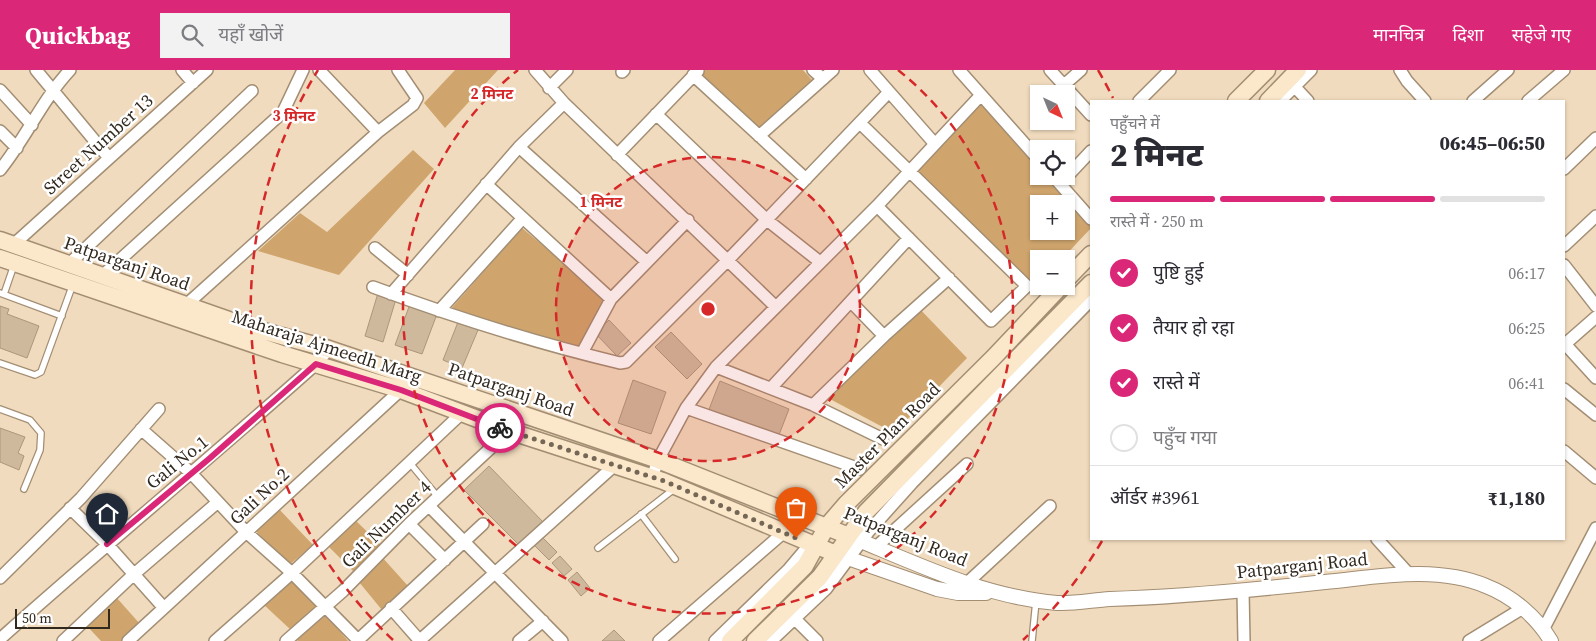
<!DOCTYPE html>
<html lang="hi">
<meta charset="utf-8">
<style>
body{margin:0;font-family:"Source Serif 4","Noto Sans Devanagari",serif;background:#f2f2f3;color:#2b2b33;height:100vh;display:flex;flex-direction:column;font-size:19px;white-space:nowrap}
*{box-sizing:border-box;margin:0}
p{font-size:16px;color:#7c7c81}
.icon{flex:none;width:28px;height:28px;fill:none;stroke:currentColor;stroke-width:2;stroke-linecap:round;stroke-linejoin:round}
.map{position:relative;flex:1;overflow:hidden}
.sheet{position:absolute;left:1090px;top:30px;width:475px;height:440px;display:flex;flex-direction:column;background:#fff;border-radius:0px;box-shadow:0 1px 4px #0004}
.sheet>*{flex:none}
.needle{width:32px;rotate:137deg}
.fabs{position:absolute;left:1030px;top:15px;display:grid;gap:10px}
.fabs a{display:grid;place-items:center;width:45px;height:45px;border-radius:0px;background:#fff;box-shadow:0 1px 4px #0004;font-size:25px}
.scale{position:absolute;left:15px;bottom:12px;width:95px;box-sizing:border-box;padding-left:5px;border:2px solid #31281e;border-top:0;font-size:14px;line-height:18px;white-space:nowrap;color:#31281e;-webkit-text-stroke:4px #fff;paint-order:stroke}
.pin{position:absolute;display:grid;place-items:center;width:42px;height:42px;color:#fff;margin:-51px -21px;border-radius:50% 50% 50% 0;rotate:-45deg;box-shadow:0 0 5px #0007}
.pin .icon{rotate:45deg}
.courier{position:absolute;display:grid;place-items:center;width:50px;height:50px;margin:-25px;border:4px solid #db2777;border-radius:50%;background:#fff;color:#222;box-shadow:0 1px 6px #0007}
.summary em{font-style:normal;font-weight:800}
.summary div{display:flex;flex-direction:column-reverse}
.summary{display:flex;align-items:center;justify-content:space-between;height:85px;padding:0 20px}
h1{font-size:32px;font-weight:800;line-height:38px}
.bar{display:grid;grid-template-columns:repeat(4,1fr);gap:8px 5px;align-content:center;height:60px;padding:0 20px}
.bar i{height:6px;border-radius:4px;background:#e1e1e2}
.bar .current{background:#db2777}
.bar p{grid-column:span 4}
.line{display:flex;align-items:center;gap:12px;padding:0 20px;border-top:1px solid #e1e1e2}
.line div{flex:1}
ol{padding:0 20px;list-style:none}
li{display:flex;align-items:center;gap:15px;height:55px}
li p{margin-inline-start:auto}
li .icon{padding:5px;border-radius:50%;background:#db2777;color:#fff;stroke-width:4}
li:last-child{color:#7c7c81}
li i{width:28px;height:28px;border:2px solid #e1e1e2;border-radius:50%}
header{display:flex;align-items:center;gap:30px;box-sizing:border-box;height:70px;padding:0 25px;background:#db2777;color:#fff}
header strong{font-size:24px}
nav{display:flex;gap:28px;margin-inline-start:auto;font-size:18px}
.search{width:350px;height:45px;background:#f2f2f3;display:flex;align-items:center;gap:12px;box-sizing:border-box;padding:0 18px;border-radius:0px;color:#7c7c81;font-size:19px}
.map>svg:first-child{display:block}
.green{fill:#cfa56d;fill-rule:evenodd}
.building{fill:#cfb99d;stroke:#ac977c}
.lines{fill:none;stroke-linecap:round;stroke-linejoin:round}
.service-casing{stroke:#a38e74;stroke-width:8}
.minor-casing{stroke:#a38e74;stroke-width:14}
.tertiary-casing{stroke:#a38e74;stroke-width:16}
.secondary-casing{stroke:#a38e74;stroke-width:19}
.service{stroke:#fff;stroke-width:5.5}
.minor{stroke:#fff;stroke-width:11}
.tertiary{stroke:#fff;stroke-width:14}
.secondary{stroke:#fbe7ca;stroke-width:16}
.done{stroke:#746756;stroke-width:5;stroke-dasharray:0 9}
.route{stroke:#db2777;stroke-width:6}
.ring{fill:none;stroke:#d62828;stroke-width:2.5;stroke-dasharray:9 6}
.labels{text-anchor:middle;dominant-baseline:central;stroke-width:5;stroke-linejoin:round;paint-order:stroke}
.street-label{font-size:18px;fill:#31281e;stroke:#fff}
.centre{fill:#d62828;stroke:#fff;stroke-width:2.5}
.ring-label{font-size:15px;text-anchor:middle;font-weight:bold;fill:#d62828;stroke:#fff;stroke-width:5;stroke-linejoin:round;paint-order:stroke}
</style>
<header>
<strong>Quickbag</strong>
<div class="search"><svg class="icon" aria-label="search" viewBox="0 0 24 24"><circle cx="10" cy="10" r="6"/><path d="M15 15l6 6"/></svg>यहाँ खोजें</div>
<nav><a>मानचित्र</a><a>दिशा</a><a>सहेजे गए</a></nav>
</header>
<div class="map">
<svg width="1596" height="571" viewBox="0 0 1596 571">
<rect width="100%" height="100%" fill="#f1dbbe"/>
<path class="green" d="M455,0H498L445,58L424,33Z
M705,0H803L813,11L759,60L700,5Z
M981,25L1039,90V106H1053L1091,149V158L1062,189H1039V213L1032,220L909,102ZM1039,134H1066V161H1039Z
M413,80L434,99L339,205L258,181L300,143L327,162Z
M522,158L608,230L576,285L449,241Z
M916,235L967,288L894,363L828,328Z
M279,439L313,475L288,496L256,461Z
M354,449L381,475L354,502L327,475Z
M382,487L408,516L382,540L359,512Z
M293,507L320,537L291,560L263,534Z
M116,527L140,554L122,571H101L86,555Z
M326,544L348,571H298L297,570Z"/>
<path class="building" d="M378,223L396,229L383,272L365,266Z
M410,234L437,244L422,284L395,275Z
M0,236L9,239L7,244L39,256L27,288L0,278Z
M609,250L631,273L617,286L595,263Z
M458,252L478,260L462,298L443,290Z
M671,262L702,294L687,309L655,277Z
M633,310L666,322L651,364L618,353Z
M720,311L789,339L777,370L708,342Z
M0,358L25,367L18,383L24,386L19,400L0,392Z
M489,396L544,453L520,476L464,420Z
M542,467L557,482L549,490L534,475Z
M560,486L572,499L564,506L552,493Z
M577,502L590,518L581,526L568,510Z
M614,560L625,571H602Z"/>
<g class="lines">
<defs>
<path id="service" d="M0,223L62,246
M4,224L14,195
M0,293L35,305L41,302L73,214
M0,339L30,350L41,363L40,380L24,419
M409,392L438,427
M641,444L675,489
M598,478L674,419
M1032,571L1036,531"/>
<path id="minor" d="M36,0L109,88
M182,0L193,13
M319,0L378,62
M535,0L564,33L776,237
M813,0L823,9
M870,0L935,74
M959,0L1039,90
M1050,0L1091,45
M1400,0L1407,11L1425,31
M622,2L624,0
M693,5L806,109
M1064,15L1081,0
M1294,16L1308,31
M549,18L567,0
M0,20L32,55
M1139,31L1170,0
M1280,31L1311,0
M1473,31L1508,0
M1528,31L1564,0
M656,44L767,150L820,192
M860,53L1027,216L991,251L877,136
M0,61L17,78
M759,66L833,0
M519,77L647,192
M617,85L698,1
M1564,99L1596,68
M0,100C26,68 42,30 70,0
M1053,106L1091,149
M486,114L611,229
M1060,114L1091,81
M13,175L207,0
M1564,176L1596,146
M375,178L408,205
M69,194L252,21
M1564,195L1596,236
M102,206L283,42L303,0
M373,217C454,247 536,273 620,293L626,292L728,190L889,22
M391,224L519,77L564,33
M852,233L884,266
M186,235L378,62L413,35L417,28L398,0
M439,241L522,149
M1565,274L1596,308
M1564,275L1596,247
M582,283L611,229L688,150
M716,297L813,335L883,369
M771,318L909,168
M1564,319L1596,345
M813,335L884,266L949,208
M686,338L860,399
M141,359L191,403L246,462L292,503L358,570
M1564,381L1596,408
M652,408L658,390L686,338L716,297L877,136L981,25
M429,436L562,571
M70,438L107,474L164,538
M409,454L445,490
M1377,469L1408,503
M876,477L967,394
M0,508L81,428L159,339
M967,513L1050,436
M1243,521L1244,571
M391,538L420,571
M795,549L817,571
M1544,558L1596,458
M0,569C104,476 212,387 316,294L329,279
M63,571L133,505L218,432
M128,571L404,317
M215,571L292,503L462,343
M286,571L343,521L409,454L509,361
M357,571L483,454
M419,571L615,395
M519,571L543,551
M659,571L783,463
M715,571L788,500L810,474
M771,571L826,519L869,461L912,413L1091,230
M1469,571L1523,538"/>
<path id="tertiary" d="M849,466C915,493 984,527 1057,533C1074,534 1093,530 1110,529C1182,527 1253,520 1325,512C1377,507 1436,495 1486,516C1512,526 1537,547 1551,571
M836,484L937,519L958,523H986"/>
<path id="secondary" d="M1236,31L1267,0
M1268,31L1298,0
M0,170L249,257L329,279L658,390L849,466
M0,188L282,284L401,320L509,361L663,411L836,484
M1066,210L1091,184
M730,571L805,496L827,456L846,434L993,288L1061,216
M755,571L820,507L866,442L1091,213"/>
</defs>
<use href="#service" class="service-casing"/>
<use href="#minor" class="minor-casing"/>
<use href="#tertiary" class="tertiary-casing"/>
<use href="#secondary" class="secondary-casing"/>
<use href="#service" class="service"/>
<use href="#minor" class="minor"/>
<use href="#tertiary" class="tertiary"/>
<use href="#secondary" class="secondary"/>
</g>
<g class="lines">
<path class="done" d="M500,358L664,411L796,468"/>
<path class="route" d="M107,474L210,388L316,294L401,320L500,358"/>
</g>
<circle cx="708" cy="239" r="152" fill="#d62828" fill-opacity=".12"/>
<g class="ring">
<circle cx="708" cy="239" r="152"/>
<path d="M898 0A305 305 0 1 1 518 0"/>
<path d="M1102 471A457 457 0 0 1 1023 570M393 570A457 457 0 0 1 318 0M1098 0A457 457 0 0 1 1113 28"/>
</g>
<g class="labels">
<g class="street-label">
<text transform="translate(98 74) rotate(-42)">Street Number 13</text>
<text transform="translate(127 193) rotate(19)">Patparganj Road</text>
<text transform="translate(327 276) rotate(18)">Maharaja Ajmeedh Marg</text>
<text transform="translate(511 319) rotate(19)">Patparganj Road</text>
<text transform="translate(887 365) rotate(-45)">Master Plan Road</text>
<text transform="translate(177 392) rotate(-39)">Gali No.1</text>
<text transform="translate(259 426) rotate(-43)">Gali No.2</text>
<text transform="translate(386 454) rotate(-44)">Gali Number 4</text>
<text transform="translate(906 466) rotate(22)">Patparganj Road</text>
<text transform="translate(1302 495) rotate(-6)">Patparganj Road</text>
</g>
</g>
<circle cx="708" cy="239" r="8" class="centre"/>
<g class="ring-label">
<text x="492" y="29">2 मिनट</text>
<text x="294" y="51">3 मिनट</text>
<text x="601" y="137">1 मिनट</text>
</g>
</svg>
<div class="fabs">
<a><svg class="needle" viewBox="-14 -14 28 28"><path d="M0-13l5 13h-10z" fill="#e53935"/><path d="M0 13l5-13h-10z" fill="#7c7c81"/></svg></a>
<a><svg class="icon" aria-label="locate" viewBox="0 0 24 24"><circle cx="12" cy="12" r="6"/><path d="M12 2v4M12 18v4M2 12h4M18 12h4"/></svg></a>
<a>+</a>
<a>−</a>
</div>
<div class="scale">50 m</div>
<div class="pin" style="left:796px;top:468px;background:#ea580c"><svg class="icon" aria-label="bag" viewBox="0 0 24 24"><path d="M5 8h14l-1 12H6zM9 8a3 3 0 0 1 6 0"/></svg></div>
<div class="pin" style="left:107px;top:474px;background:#1f2937"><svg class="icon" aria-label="home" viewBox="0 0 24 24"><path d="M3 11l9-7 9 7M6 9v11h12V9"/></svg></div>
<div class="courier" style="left:500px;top:358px"><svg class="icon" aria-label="bike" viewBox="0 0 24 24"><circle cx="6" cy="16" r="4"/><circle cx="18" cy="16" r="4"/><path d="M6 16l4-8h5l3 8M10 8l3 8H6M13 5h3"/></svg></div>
<section class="sheet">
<div class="summary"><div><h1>2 मिनट</h1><p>पहुँचने में</p></div><em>06:45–06:50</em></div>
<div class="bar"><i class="current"></i><i class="current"></i><i class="current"></i><i></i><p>रास्ते में · 250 m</p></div>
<ol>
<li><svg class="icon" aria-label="check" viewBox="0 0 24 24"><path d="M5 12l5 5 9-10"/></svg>पुष्टि हुई<p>06:17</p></li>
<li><svg class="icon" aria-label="check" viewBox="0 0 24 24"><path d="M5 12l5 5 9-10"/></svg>तैयार हो रहा<p>06:25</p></li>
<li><svg class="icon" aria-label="check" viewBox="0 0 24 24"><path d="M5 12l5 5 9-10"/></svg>रास्ते में<p>06:41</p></li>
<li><i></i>पहुँच गया</li>
</ol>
<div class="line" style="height:65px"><div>ऑर्डर #3961</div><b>₹1,180</b></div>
</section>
</div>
